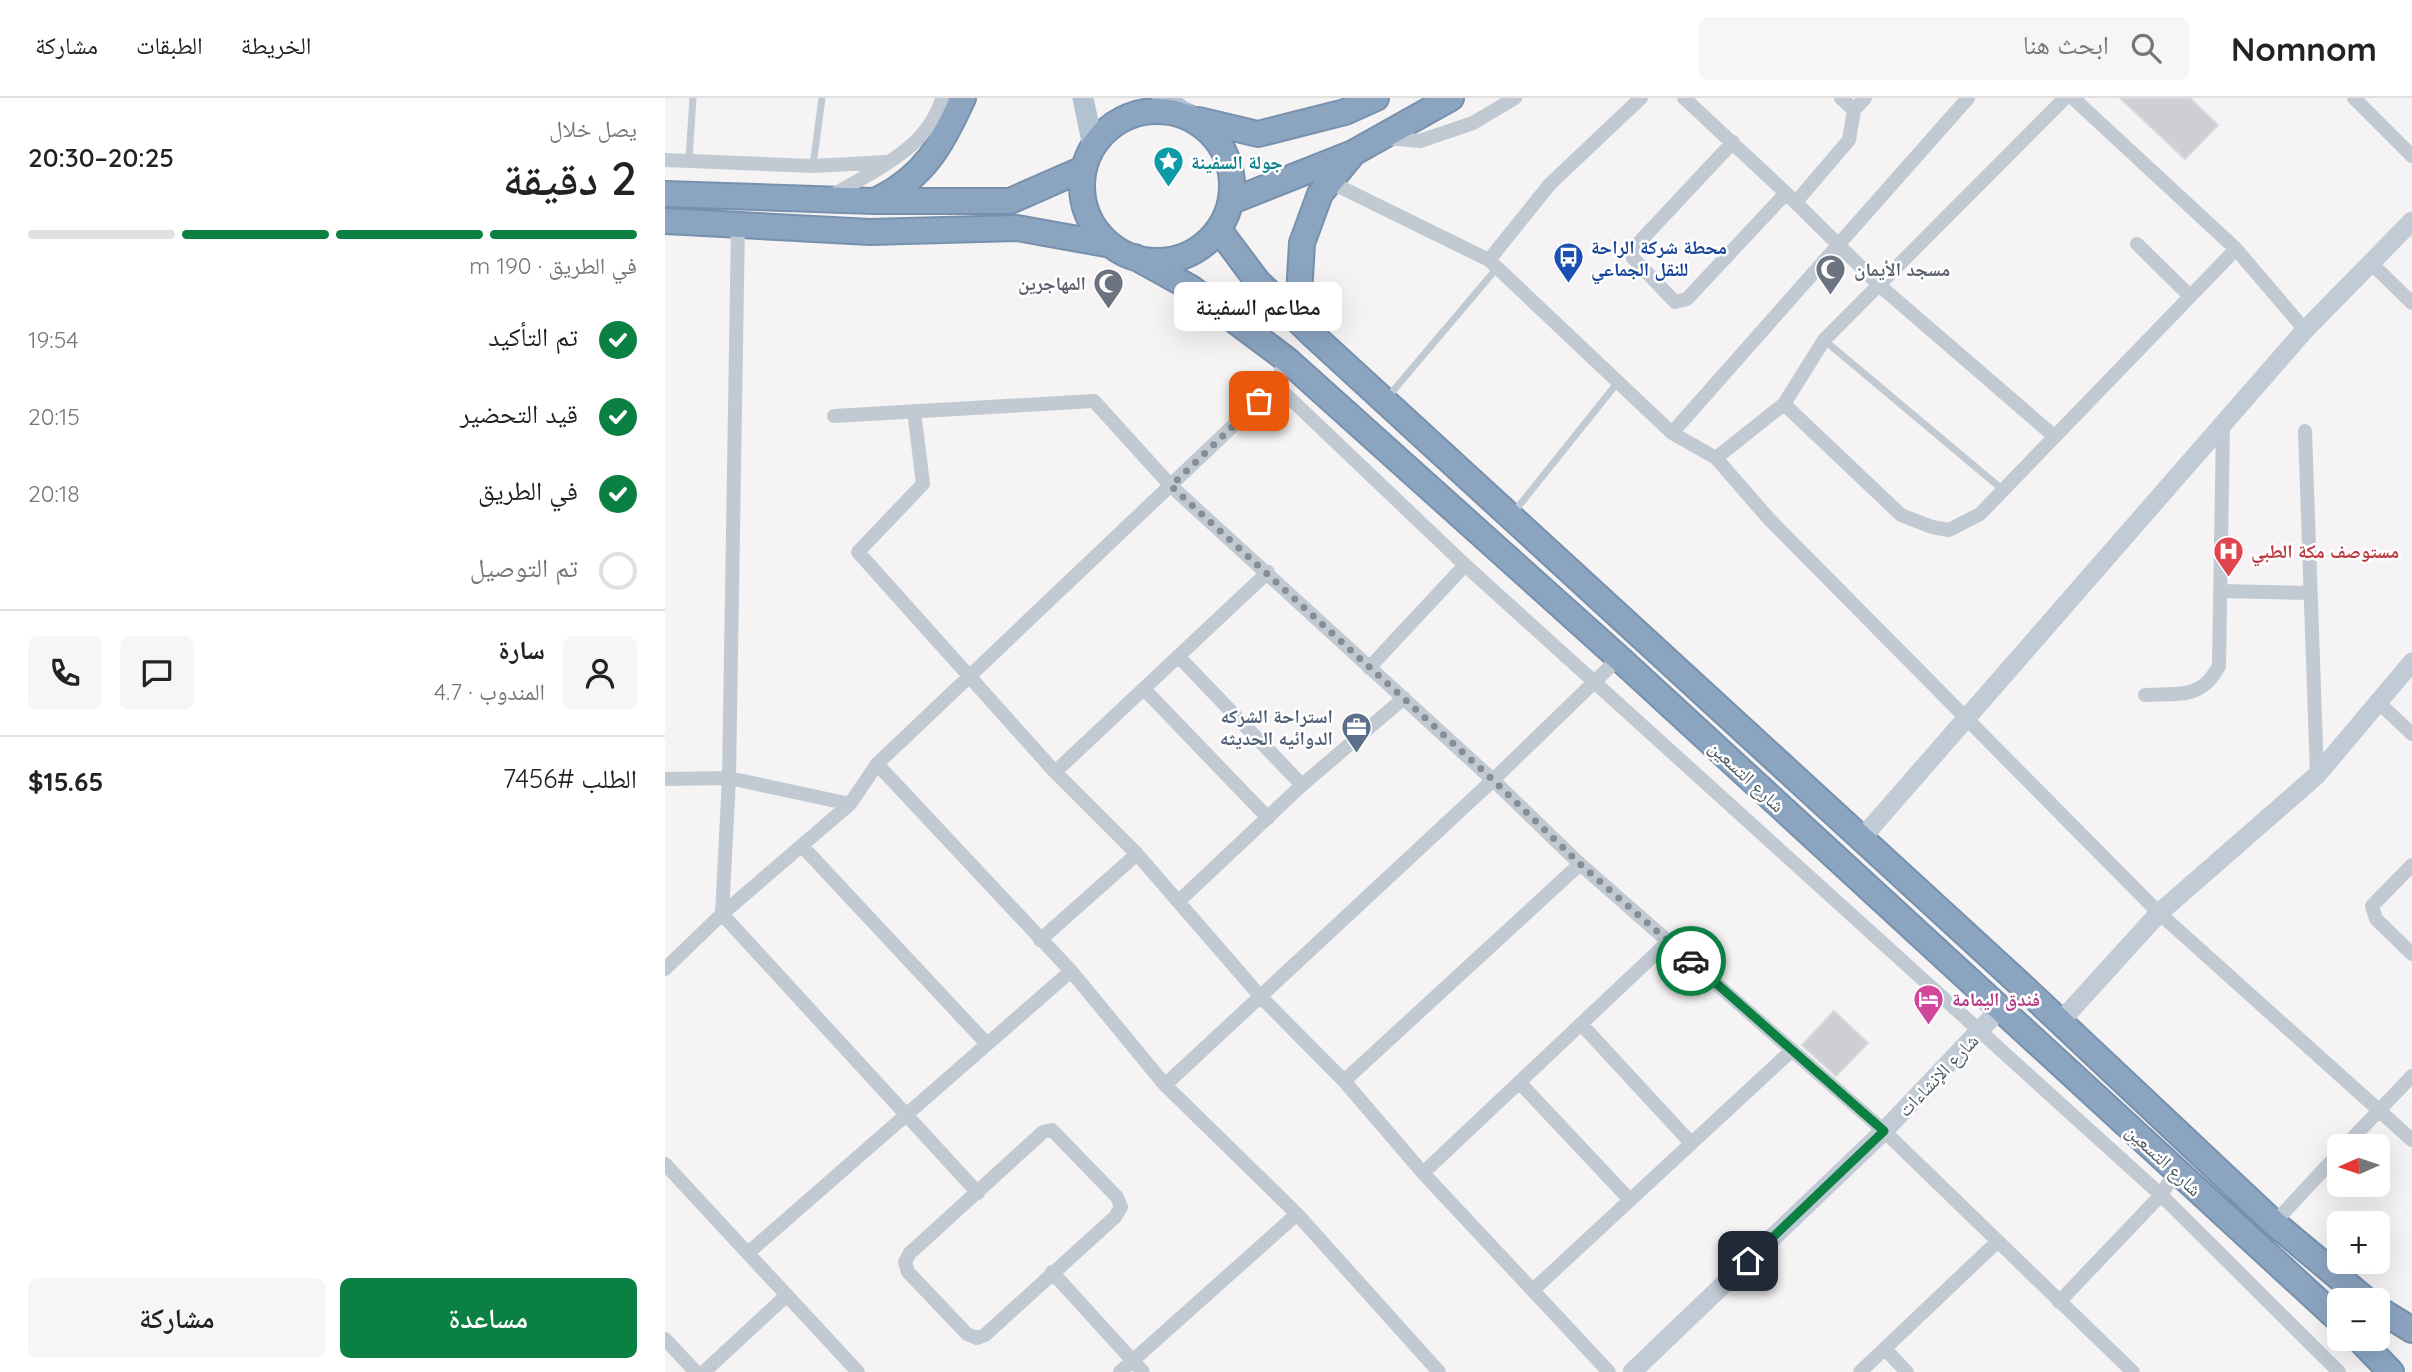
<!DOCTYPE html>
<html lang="ar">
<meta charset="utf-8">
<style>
body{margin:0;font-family:Quicksand,"Noto Naskh Arabic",sans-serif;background:#f6f6f6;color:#222;direction:rtl;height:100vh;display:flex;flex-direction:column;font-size:26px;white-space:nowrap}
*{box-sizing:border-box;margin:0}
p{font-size:23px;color:#767676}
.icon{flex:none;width:38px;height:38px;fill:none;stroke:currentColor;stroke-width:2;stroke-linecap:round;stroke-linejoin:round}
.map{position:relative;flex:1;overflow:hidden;direction:ltr}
.side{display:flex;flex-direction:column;background:#fff;width:665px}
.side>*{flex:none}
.needle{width:46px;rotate:267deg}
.tools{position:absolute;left:1662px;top:1036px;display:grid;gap:14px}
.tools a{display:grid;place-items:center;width:63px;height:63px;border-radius:10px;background:#fff;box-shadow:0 7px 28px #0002;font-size:35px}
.pin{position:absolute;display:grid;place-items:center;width:60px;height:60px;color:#fff;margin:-30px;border-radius:14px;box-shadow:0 4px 10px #0006}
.courier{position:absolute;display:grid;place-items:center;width:70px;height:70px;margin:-35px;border:5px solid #0b8043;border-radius:50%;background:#fff;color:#222;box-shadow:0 2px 9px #0007}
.bubble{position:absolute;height:49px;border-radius:10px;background:#fff;box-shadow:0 7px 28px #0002;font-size:23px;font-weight:600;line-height:49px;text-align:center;direction:rtl}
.summary em{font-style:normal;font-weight:600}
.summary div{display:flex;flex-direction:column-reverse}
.summary{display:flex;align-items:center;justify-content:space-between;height:119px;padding:0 28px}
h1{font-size:46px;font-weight:600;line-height:52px}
.bar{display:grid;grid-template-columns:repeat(4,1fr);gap:10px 7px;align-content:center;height:84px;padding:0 28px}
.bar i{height:9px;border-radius:5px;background:#e0e0e0}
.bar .active{background:#0b8043}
.bar p{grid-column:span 4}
.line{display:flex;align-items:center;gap:18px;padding:0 28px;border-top:2px solid #e0e0e0}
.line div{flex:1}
.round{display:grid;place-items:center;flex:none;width:74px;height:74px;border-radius:10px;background:#f6f6f6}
ol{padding:0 28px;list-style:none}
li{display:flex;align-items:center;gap:21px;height:77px}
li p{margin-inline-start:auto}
li .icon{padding:7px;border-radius:50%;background:#0b8043;color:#fff;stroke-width:4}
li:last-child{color:#767676}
li i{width:38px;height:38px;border:4px solid #e0e0e0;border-radius:50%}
.button{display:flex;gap:14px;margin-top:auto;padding:14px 28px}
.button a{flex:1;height:80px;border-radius:10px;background:#0b8043;color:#fff;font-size:28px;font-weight:600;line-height:80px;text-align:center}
.button a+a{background:#f6f6f6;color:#222}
header{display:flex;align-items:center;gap:42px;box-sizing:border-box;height:98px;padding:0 35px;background:#fff;border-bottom:2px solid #e0e0e0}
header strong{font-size:33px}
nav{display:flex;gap:38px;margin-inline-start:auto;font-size:24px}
.search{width:490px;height:63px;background:#f6f6f6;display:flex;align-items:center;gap:18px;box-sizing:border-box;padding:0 24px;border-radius:10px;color:#767676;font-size:26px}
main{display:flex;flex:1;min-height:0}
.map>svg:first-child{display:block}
.building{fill:#cdcfd5;stroke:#d7d9de;stroke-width:2}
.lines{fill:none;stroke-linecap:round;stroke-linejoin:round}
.highway-casing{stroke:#7690ad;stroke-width:28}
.lane{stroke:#c1cad2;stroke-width:7}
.street{stroke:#c1cad2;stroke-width:14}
.secondary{stroke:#c1cbd6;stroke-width:19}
.primary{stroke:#b3c2d1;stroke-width:21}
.highway{stroke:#8ba5c1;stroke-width:24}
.done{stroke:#868d94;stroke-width:7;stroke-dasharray:0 12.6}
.route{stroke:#0b8043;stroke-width:9}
.labels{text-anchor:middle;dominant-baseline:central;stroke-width:5;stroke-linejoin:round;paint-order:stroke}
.culture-label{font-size:19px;font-weight:bold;fill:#0d838f;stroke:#fff;text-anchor:start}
.transit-label{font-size:19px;font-weight:bold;fill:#164399;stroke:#fff;text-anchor:start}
.worship-label{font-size:19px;font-weight:bold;fill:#5b616d;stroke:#fff;text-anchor:start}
.health-label{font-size:19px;font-weight:bold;fill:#be3a42;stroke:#fff;text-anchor:start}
.service-label{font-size:19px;font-weight:bold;fill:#4e5e75;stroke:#fff;text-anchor:end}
.street-label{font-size:19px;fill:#4a5661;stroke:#fff}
.hotel-label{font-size:19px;font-weight:bold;fill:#b23c85;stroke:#fff;text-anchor:start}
</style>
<header>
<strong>Nomnom</strong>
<div class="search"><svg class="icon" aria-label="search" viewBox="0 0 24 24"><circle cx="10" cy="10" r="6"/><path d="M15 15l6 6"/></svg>ابحث هنا</div>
<nav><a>الخريطة</a><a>الطبقات</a><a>مشاركة</a></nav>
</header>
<main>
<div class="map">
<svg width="1747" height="1274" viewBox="0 0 1747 1274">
<rect width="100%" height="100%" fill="#f5f3f3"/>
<path class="building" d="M1455,0H1525L1553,27L1520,61Z
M1169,913L1203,945L1171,978L1137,947Z"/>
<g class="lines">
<defs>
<path id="highway" d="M417 88a75 75 0 1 1 150 0a75 75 0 1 1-150 0Z
M534,22L593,36L680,14L711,0
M0,96L209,103H345L418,71
M214,101C260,78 277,46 298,0
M567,103L688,55L786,0
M0,123L205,134L352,130L441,146
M554,132L593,184L650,239L1354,885L1609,1125L1701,1202
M470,159L526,190L621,261L954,560L1675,1223
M647,232L634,197L637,145L655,96L686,58
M1713,1211L1747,1232
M1694,1241L1726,1274"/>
</defs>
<use href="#highway" class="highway-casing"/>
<path class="lane" d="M24,61L28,0
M148,67L157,0
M1159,242L1338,392
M722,300L832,170
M849,414L953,284"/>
<path class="street" d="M1019,0L1121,95L1214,187L1390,339
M1176,0L1189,12
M1408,0L1571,151L1640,232
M1689,0L1747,58
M720,40L755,43L808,25L850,0
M1068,44L966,153L968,160L1010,204L1022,201L1121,95
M0,62L148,68L221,64
M665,84L824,162L1007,335L1051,360L1104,421L1494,815L1747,1042
M163,100C205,74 263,52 277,0
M1131,104L1184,42L1189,12L1200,0
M73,126L64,680L57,816L313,1095
M1472,146L1525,198
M824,162L885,86L976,0
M1705,164L1747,205
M611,287L800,467L1496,1097L1674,1274
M1119,306L1236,417L1267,429L1284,432L1315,416L1571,151
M249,313L258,386L193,454L390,674L472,756L595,898L679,983L758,1075L944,1274
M169,318L429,303L506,388L828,682L915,766L1219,1033L1468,1274
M1640,333L1652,677
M1007,335L1303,0
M1051,360L1119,306L1159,242L1400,0
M1555,493L1646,495
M513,558L637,687
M704,570L800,467
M479,591L603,720
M1480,597C1514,595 1536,602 1554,568L1558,327
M1714,605L1747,636
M212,666L406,873L500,987L632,1116L774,1274
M390,674L603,474
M0,681L64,680L185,706
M137,748L322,946
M1747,767L1707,808L1711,821L1747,856
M514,803L637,687L739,600
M375,842L472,756
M0,871L57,816L185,706L212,666L611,287L621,261
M916,926L1026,1045
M679,983L915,766
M854,984L965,1102
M500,987L828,682L954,560
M387,1032L452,1099L456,1109L450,1119L320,1237L312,1240L302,1236L243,1174L240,1164L245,1155L378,1034Z
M1680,1048L1747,978
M0,1066L193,1274
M758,1075L1004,843
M1609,1125L1675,1054
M83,1155L406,873
M387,1174L478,1274
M868,1192L1126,953
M1394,1204L1496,1097L1511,1073
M0,1241L31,1274
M1220,1251L1242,1274
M39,1274L122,1197
M455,1274L632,1116
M1195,1274L1332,1144"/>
<path class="secondary" d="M1196,741L1640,232L1747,123
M1395,924L1494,815L1652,677L1747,564
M967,1274L1219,1033L1335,911"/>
<path class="primary" d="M418,0L428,48
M498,0L529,21"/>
<use href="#highway" class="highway"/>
</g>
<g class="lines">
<path class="done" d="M594,303L506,388L828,682L915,766L1026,863"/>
<path class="route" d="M1026,863L1219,1033L1083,1163"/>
</g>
<defs>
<symbol id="sight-pin" viewBox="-11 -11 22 30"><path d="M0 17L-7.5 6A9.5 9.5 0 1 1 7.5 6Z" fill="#0f9aa8" stroke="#fff"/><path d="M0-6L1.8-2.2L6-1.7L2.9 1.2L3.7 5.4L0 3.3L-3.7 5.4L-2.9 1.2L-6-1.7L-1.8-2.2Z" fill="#fff"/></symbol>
<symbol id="bus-pin" viewBox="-11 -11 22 30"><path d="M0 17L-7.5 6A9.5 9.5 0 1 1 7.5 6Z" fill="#1a4fb4" stroke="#fff"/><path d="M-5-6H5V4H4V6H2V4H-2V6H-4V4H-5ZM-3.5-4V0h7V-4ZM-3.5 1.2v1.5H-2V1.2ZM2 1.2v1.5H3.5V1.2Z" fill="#fff"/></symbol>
<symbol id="mosque-pin" viewBox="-11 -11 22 30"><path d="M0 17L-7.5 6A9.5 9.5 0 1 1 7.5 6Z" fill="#6b7280" stroke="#fff"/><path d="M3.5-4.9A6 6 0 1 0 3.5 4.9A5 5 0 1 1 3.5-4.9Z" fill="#fff"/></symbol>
<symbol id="hospital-pin" viewBox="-11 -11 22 30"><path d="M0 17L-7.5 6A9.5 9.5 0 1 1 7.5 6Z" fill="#e0444e" stroke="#fff"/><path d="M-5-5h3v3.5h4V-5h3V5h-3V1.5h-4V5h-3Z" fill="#fff"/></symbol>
<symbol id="office-pin" viewBox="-11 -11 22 30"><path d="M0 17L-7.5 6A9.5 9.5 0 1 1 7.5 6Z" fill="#5c6f8a" stroke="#fff"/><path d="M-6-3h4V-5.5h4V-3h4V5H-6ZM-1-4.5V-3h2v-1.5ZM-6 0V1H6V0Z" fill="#fff"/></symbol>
<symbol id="hotel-pin" viewBox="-11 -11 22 30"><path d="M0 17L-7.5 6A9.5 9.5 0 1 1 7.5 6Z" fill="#d1479c" stroke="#fff"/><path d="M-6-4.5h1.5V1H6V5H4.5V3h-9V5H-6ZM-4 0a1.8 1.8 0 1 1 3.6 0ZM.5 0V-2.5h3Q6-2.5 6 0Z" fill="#fff"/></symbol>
</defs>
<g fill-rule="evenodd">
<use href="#sight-pin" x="486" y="46" width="35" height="47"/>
<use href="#bus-pin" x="886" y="142" width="35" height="47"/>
<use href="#mosque-pin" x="1148" y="154" width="35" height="47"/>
<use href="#mosque-pin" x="426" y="168" width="35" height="47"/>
<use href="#hospital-pin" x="1546" y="436" width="35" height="47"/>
<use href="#office-pin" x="674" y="612" width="35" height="47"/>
<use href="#hotel-pin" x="1246" y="884" width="35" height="47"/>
</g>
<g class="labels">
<g class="culture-label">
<text x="526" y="64">جولة السفينة</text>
</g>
<g class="transit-label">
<text x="926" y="149">محطة شركة الراحة<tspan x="926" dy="22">للنقل الجماعي</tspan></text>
</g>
<g class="worship-label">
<text x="1189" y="171">مسجد الأيمان</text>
<text x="421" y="185" text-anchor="end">المهاجرين</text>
</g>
<g class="health-label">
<text x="1586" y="453">مستوصف مكة الطبي</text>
</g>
<g class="service-label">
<text x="668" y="618">استراحة الشركه<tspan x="668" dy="22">الدوائيه الحديثه</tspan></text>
</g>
<g class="street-label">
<text transform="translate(1082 678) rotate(43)">شارع التسعين</text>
<text transform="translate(1273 977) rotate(-46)">شارع الإنشاءات</text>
<text transform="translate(1499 1062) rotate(43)">شارع التسعين</text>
</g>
<g class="hotel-label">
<text x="1287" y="901">فندق اليمامة</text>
</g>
</g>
</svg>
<div class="tools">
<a><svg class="needle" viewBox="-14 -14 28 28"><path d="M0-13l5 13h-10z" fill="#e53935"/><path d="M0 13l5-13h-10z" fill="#767676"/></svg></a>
<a>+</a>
<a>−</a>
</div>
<div class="pin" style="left:594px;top:303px;background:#ea580c"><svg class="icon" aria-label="bag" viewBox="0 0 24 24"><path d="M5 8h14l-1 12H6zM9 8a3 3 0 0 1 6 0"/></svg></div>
<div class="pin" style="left:1083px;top:1163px;background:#1f2937"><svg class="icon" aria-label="home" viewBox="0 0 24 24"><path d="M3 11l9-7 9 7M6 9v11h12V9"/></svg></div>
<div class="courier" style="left:1026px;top:863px"><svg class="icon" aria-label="car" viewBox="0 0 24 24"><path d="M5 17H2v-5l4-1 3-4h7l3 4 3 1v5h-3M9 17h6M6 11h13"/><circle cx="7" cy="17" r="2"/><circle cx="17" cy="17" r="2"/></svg></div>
<div class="bubble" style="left:509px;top:184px;width:168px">مطاعم السفينة</div>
</div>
<section class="side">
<div class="summary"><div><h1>2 دقيقة</h1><p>يصل خلال</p></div><em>20:25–20:30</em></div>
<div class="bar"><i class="active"></i><i class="active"></i><i class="active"></i><i></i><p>في الطريق · 190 m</p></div>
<ol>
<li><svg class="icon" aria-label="check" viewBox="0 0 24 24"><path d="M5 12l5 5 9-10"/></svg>تم التأكيد<p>19:54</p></li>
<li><svg class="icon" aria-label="check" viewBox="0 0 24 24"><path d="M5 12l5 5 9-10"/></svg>قيد التحضير<p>20:15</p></li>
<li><svg class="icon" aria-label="check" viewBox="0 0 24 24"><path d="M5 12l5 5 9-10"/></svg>في الطريق<p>20:18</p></li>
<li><i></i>تم التوصيل</li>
</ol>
<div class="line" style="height:126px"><a class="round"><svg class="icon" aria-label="person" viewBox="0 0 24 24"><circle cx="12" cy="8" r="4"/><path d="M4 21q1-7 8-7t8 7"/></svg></a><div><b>سارة</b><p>المندوب · 4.7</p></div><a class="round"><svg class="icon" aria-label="chat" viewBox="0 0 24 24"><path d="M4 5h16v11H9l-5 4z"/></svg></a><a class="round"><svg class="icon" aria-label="phone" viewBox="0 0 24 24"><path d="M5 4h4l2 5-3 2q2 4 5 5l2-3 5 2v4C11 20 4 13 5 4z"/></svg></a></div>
<div class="line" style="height:91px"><div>الطلب #7456</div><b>$15.65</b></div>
<div class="button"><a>مساعدة</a><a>مشاركة</a></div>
</section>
</main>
